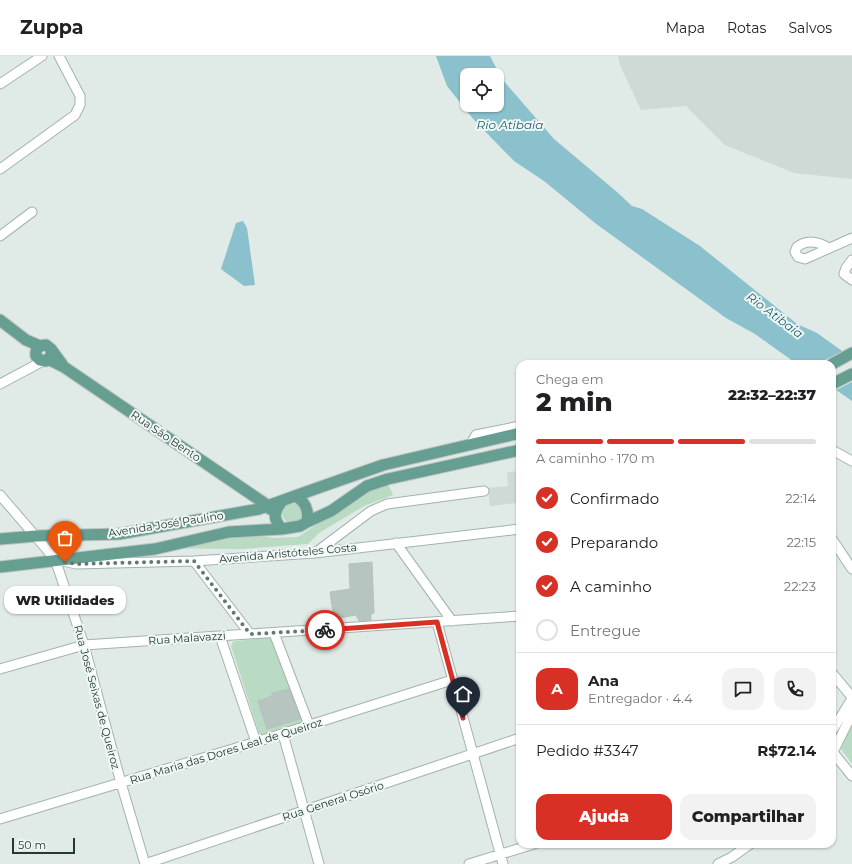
<!DOCTYPE html>
<html lang="pt">
<meta charset="utf-8">
<style>
body{margin:0;font-family:Montserrat,sans-serif;background:#f2f2f2;color:#202124;height:100vh;display:flex;flex-direction:column;font-size:15px;white-space:nowrap}
*{box-sizing:border-box;margin:0}
p{font-size:13px;color:#757577}
.icon{flex:none;width:22px;height:22px;fill:none;stroke:currentColor;stroke-width:2;stroke-linecap:round;stroke-linejoin:round}
.map{position:relative;flex:1;overflow:hidden}
.side{position:absolute;left:516px;top:304px;width:320px;height:488px;display:flex;flex-direction:column;background:#fff;border-radius:12px;box-shadow:0 1px 3px #0004}
.side>*{flex:none}
.fabs{position:absolute;left:460px;top:12px;display:grid;gap:8px}
.fabs a{display:grid;place-items:center;width:44px;height:44px;border-radius:8px;background:#fff;box-shadow:0 1px 3px #0004;font-size:20px}
.scale{position:absolute;left:12px;bottom:10px;width:63px;box-sizing:border-box;padding-left:4px;border:2px solid #223a34;border-top:0;font-size:11px;line-height:14px;white-space:nowrap;color:#223a34;-webkit-text-stroke:3px #f0f7f4;paint-order:stroke}
.pin{position:absolute;display:grid;place-items:center;width:34px;height:34px;color:#fff;margin:-41px -17px;border-radius:50% 50% 50% 0;rotate:-45deg;box-shadow:0 0 4px #0007}
.pin .icon{rotate:45deg}
.courier{position:absolute;display:grid;place-items:center;width:40px;height:40px;margin:-20px;border:3px solid #d93025;border-radius:50%;background:#fff;color:#222;box-shadow:0 1px 5px #0007}
.bubble{position:absolute;height:28px;border-radius:12px;background:#fff;box-shadow:0 1px 3px #0004;font-size:13px;font-weight:800;line-height:28px;text-align:center}
.headline em{font-style:normal;font-weight:800}
.headline div{display:flex;flex-direction:column-reverse}
.headline{display:flex;align-items:center;justify-content:space-between;height:68px;padding:0 20px}
h1{font-size:26px;font-weight:800;line-height:30px}
.bar{display:grid;grid-template-columns:repeat(4,1fr);gap:6px 4px;align-content:center;height:48px;padding:0 20px}
.bar i{height:5px;border-radius:3px;background:#e0e0e0}
.bar .on{background:#d93025}
.bar p{grid-column:span 4}
.line{display:flex;align-items:center;gap:10px;padding:0 20px;border-top:1px solid #e0e0e0}
.line div{flex:1}
.round{display:grid;place-items:center;flex:none;width:42px;height:42px;border-radius:12px;background:#f2f2f2}
ol{padding:0 20px;list-style:none}
li{display:flex;align-items:center;gap:12px;height:44px}
li p{margin-inline-start:auto}
li .icon{padding:4px;border-radius:50%;background:#d93025;color:#fff;stroke-width:4}
li:last-child{color:#757577}
li i{width:22px;height:22px;border:2px solid #e0e0e0;border-radius:50%}
.primary-button{display:flex;gap:8px;margin-top:auto;padding:8px 20px}
.primary-button a{flex:1;height:46px;border-radius:12px;background:#d93025;color:#fff;font-size:16px;font-weight:800;line-height:46px;text-align:center}
.primary-button a+a{background:#f2f2f2;color:#202124}
header{display:flex;align-items:center;gap:24px;box-sizing:border-box;height:56px;padding:0 20px;background:#fff;border-bottom:1px solid #e0e0e0}
header strong{font-size:19px}
nav{display:flex;gap:22px;margin-inline-start:auto;font-size:14px}
.map>svg:first-child{display:block}
.built{fill:#cedad5}
.green{fill:#badbc3}
.water{fill:#8ac1cd;fill-rule:evenodd}
.pier{fill:#e0eae6}
.building{fill:#b6c5bf;stroke:#b3c3bd}
.lines{fill:none;stroke-linecap:round;stroke-linejoin:round}
.minor-casing{stroke:#a3b2ad;stroke-width:11}
.major-casing{stroke:#bdc4c2;stroke-width:13}
.minor{stroke:#fff;stroke-width:9}
.major{stroke:#669e91;stroke-width:11}
.done{stroke:#647872;stroke-width:4;stroke-dasharray:0 7.2}
.route{stroke:#d93025;stroke-width:5}
.labels{text-anchor:middle;dominant-baseline:central;stroke-width:4;stroke-linejoin:round;paint-order:stroke}
.street-label{font-size:11px;fill:#223a34;stroke:#f0f7f4}
.water-label{font-size:12px;font-style:italic;fill:#1f6272;stroke:#f0f7f4}
</style>
<header>
<strong>Zuppa</strong>
<nav><a>Mapa</a><a>Rotas</a><a>Salvos</a></nav>
</header>
<div class="map">
<svg width="852" height="808" viewBox="0 0 852 808">
<rect width="100%" height="100%" fill="#e0eae6"/>
<path class="built" d="M618,0H852V123L794,117L725,89L686,50L641,54L620,9Z
M520,415V452L517,453L516,447L490,450L488,432L508,430L507,416Z"/>
<path class="green" d="M388,428L393,439L364,450L319,477L308,488L242,493L137,492L244,478L274,482L298,481L370,433Z
M282 457a10 10 0 1 1 20 0a10 10 0 1 1-20 0Z
M272,581L304,664L303,668L260,680L231,590L233,586L237,585Z
M852,668V708L841,693Z"/>
<path class="water" d="M436,0H490L502,23L554,83L617,136L632,150L642,153L700,190L797,268L817,277L852,302V345L832,331V308H797L755,278L726,262L595,167L544,125L514,105L474,64L447,30ZM467,19H497V49H467Z
M243,165L247,172L255,229L244,230L221,213L236,167Z"/>
<path class="pier" d="M845,294L852,299V326L834,335L832,334V308H817Z"/>
<path class="building" d="M372,506L374,557L371,558V564L359,565L356,559L334,563L330,536L350,533L349,508Z
M289,633L300,663L267,673L258,645L272,640V637Z"/>
<g class="lines">
<defs>
<path id="minor" d="M0,28L42,0
M0,113L75,59L80,49V40L59,0
M0,180L32,156
M829,192C819,186 807,183 797,191L795,196L798,201L805,203L852,182
M852,204L846,212L844,218L852,224
M0,328L43,305
M471,388L476,379L520,370
M832,394L852,405
M0,439L55,503L84,589L121,727L145,808
M832,483L852,513
M396,487L452,565
M315,497L371,455L387,448L484,435
M63,505L76,508L194,505L315,497L520,473
M194,505L250,578
M437,566L503,808
M274,577L309,669
M220,580L256,686
M0,613L84,589L520,560
M832,617L852,641
M832,675L851,644
M283,678L319,808
M832,695L852,720
M832,698L851,660L852,648
M0,763L256,686L452,624
M145,808L520,682
M469,808L534,788
M718,808L732,801L750,788"/>
<path id="major" d="M0,264L26,284L40,290
M52,296L50,301L46,305L40,304L36,300C35,293 39,289 46,289L51,293L62,308
M48,303L64,311L267,449L270,453
M832,308L852,297
M832,328L852,318
M295,440L383,409L520,377
M307,466L331,455L367,430L388,423L520,394
M0,483L36,480L119,478L259,453L295,440C306,446 309,454 307,466L300,470L282,473C272,462 274,456 282,445
M0,511L155,493L229,476L282,473"/>
</defs>
<use href="#minor" class="minor-casing"/>
<use href="#major" class="major-casing"/>
<use href="#minor" class="minor"/>
<use href="#major" class="major"/>
</g>
<g class="lines">
<path class="done" d="M65,506L76,508L194,505L250,578L325,574"/>
<path class="route" d="M325,574L437,566L463,662"/>
</g>
<g class="labels">
<g class="street-label">
<text transform="translate(166 380) rotate(34)">Rua São Bento</text>
<text transform="translate(166 468) rotate(-9)">Avenida José Paulino</text>
<text transform="translate(288 497) rotate(-5)">Avenida Aristóteles Costa</text>
<text transform="translate(187 582) rotate(-4)">Rua Malavazzi</text>
<text transform="translate(97 641) rotate(75)">Rua José Seixas de Queiroz</text>
<text transform="translate(226 695) rotate(-17)">Rua Maria das Dores Leal de Queiroz</text>
<text transform="translate(333 745) rotate(-18)">Rua General Osório</text>
</g>
<g class="water-label">
<text x="510" y="68">Rio Atibaia</text>
<text transform="translate(775 259) rotate(37)">Rio Atibaia</text>
</g>
</g>
</svg>
<div class="fabs">
<a><svg class="icon" aria-label="locate" viewBox="0 0 24 24"><circle cx="12" cy="12" r="6"/><path d="M12 2v4M12 18v4M2 12h4M18 12h4"/></svg></a>
</div>
<div class="scale">50 m</div>
<div class="pin" style="left:65px;top:506px;background:#ea580c"><svg class="icon" aria-label="bag" viewBox="0 0 24 24"><path d="M5 8h14l-1 12H6zM9 8a3 3 0 0 1 6 0"/></svg></div>
<div class="pin" style="left:463px;top:662px;background:#1f2937"><svg class="icon" aria-label="home" viewBox="0 0 24 24"><path d="M3 11l9-7 9 7M6 9v11h12V9"/></svg></div>
<div class="courier" style="left:325px;top:574px"><svg class="icon" aria-label="bike" viewBox="0 0 24 24"><circle cx="6" cy="16" r="4"/><circle cx="18" cy="16" r="4"/><path d="M6 16l4-8h5l3 8M10 8l3 8H6M13 5h3"/></svg></div>
<div class="bubble" style="left:4px;top:530px;width:122px">WR Utilidades</div>
<section class="side">
<div class="headline"><div><h1>2 min</h1><p>Chega em</p></div><em>22:32–22:37</em></div>
<div class="bar"><i class="on"></i><i class="on"></i><i class="on"></i><i></i><p>A caminho · 170 m</p></div>
<ol>
<li><svg class="icon" aria-label="check" viewBox="0 0 24 24"><path d="M5 12l5 5 9-10"/></svg>Confirmado<p>22:14</p></li>
<li><svg class="icon" aria-label="check" viewBox="0 0 24 24"><path d="M5 12l5 5 9-10"/></svg>Preparando<p>22:15</p></li>
<li><svg class="icon" aria-label="check" viewBox="0 0 24 24"><path d="M5 12l5 5 9-10"/></svg>A caminho<p>22:23</p></li>
<li><i></i>Entregue</li>
</ol>
<div class="line" style="height:72px"><b class="round" style="background:#d93025;color:#fff">A</b><div><b>Ana</b><p>Entregador · 4.4</p></div><a class="round"><svg class="icon" aria-label="chat" viewBox="0 0 24 24"><path d="M4 5h16v11H9l-5 4z"/></svg></a><a class="round"><svg class="icon" aria-label="phone" viewBox="0 0 24 24"><path d="M5 4h4l2 5-3 2q2 4 5 5l2-3 5 2v4C11 20 4 13 5 4z"/></svg></a></div>
<div class="line" style="height:52px"><div>Pedido #3347</div><b>R$72.14</b></div>
<div class="primary-button"><a>Ajuda</a><a>Compartilhar</a></div>
</section>
</div>
